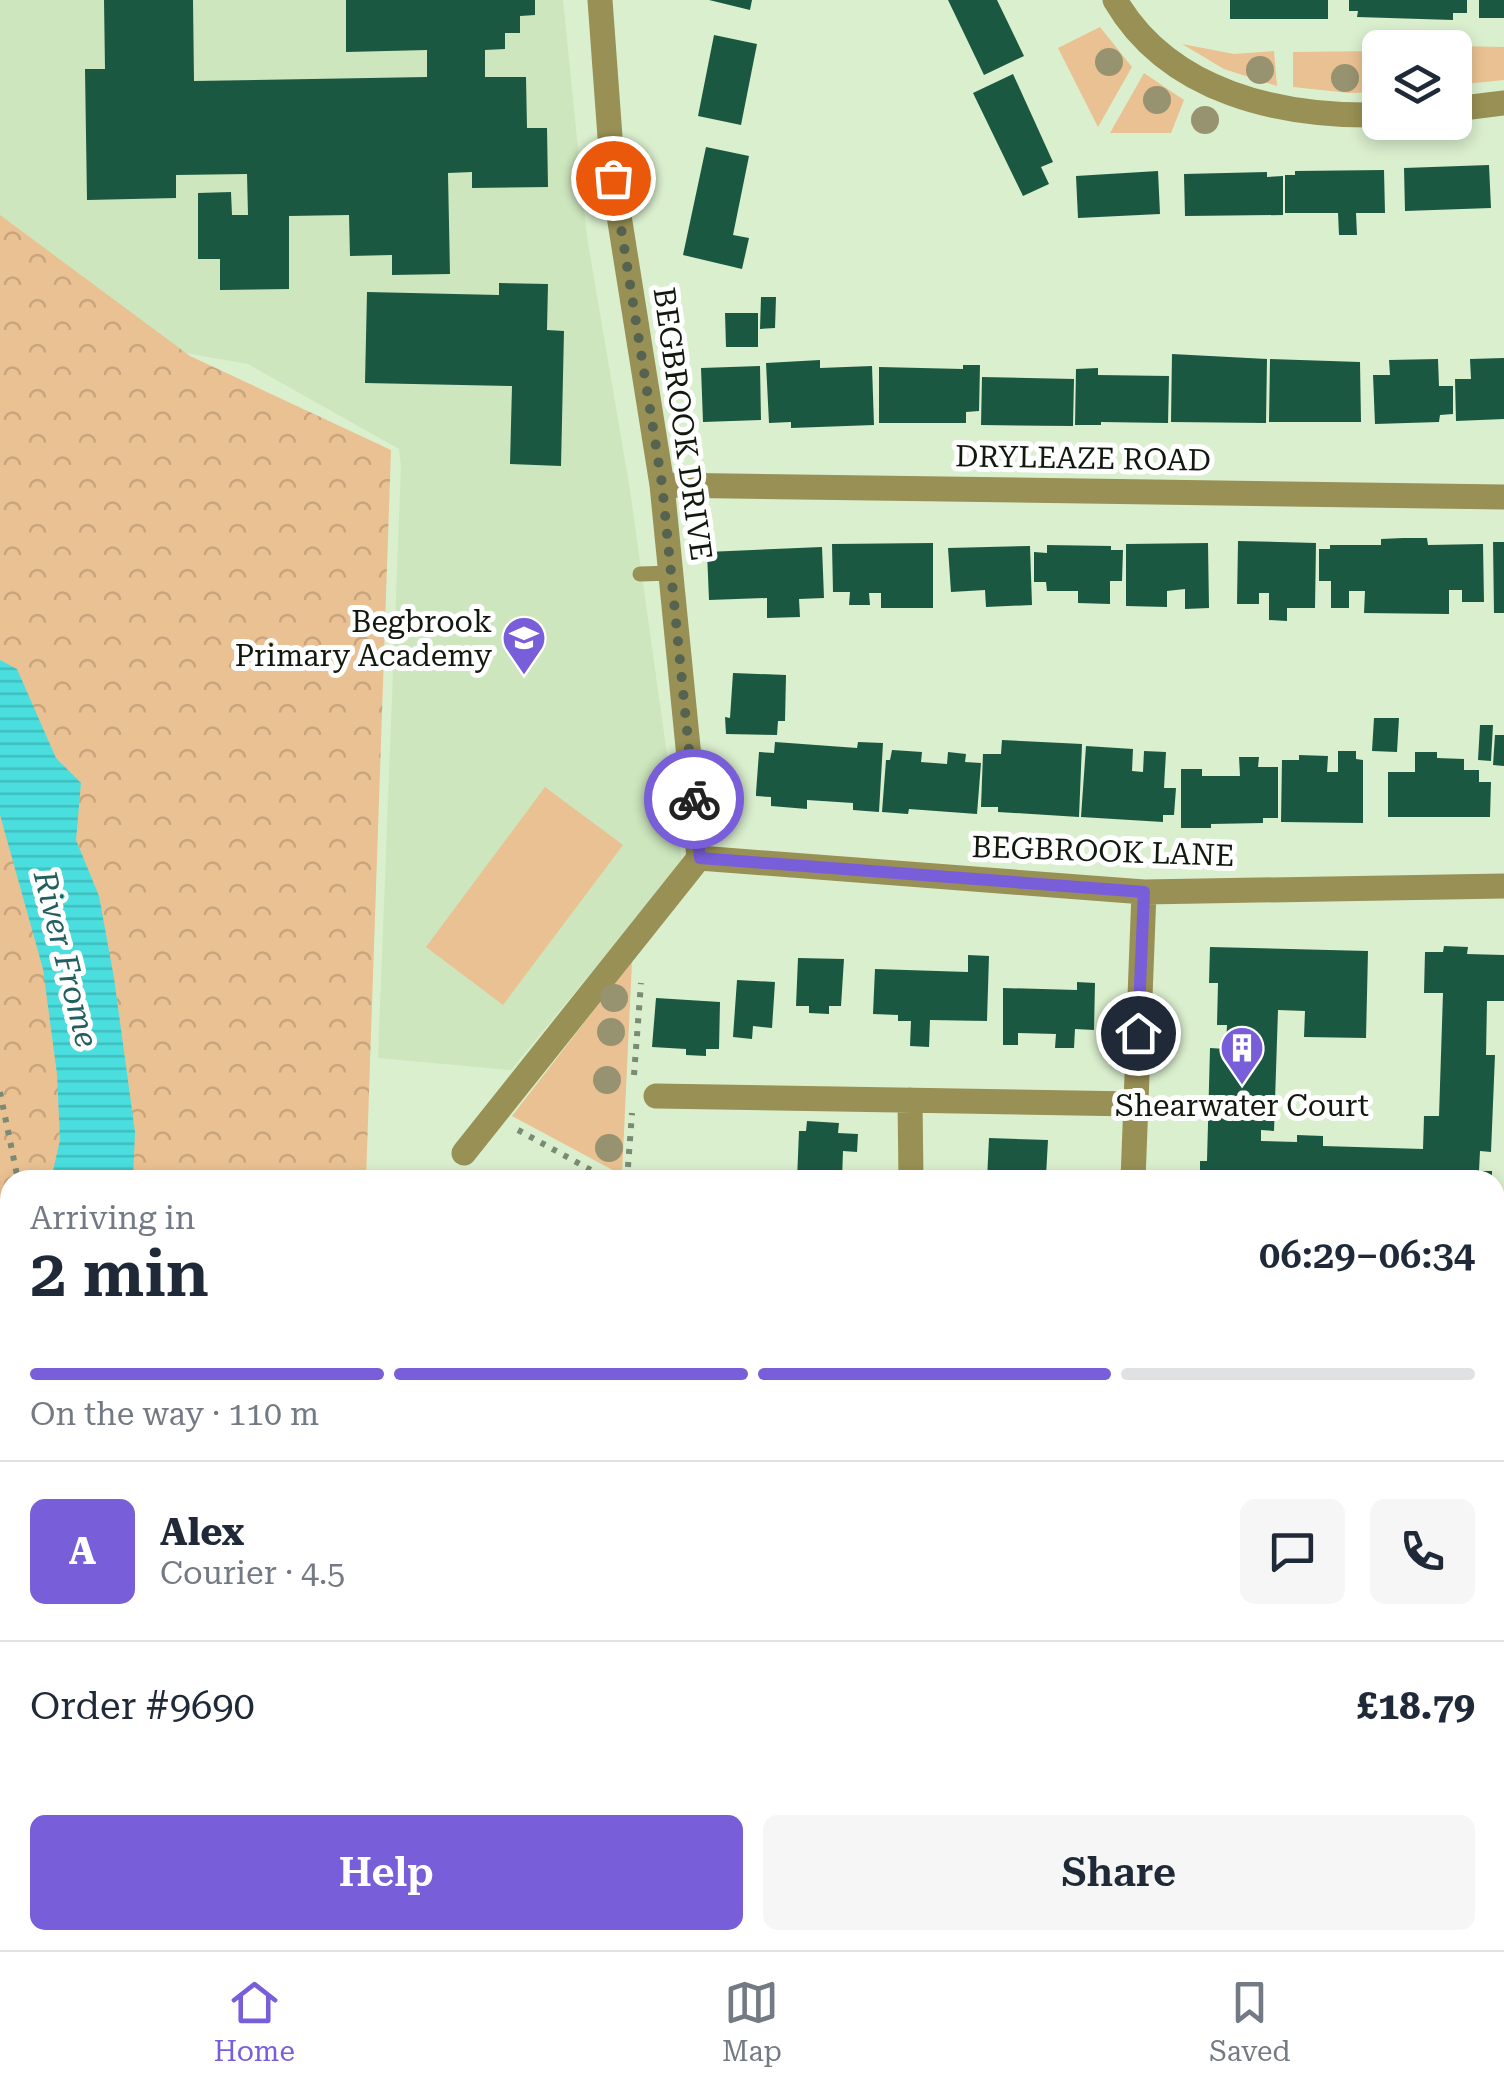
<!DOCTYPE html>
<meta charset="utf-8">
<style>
body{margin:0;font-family:"Roboto Serif",serif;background:#f6f6f7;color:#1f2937;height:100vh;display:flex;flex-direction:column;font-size:38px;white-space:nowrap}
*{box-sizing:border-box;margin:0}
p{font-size:32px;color:#747a83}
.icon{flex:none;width:55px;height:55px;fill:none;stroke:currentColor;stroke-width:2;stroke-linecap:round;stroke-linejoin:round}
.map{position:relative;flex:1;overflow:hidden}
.side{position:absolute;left:0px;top:1170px;width:1505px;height:780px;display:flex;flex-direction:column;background:#fff;border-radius:30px 30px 0 0;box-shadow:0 5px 15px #0003}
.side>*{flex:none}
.fabs{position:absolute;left:1362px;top:30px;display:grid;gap:20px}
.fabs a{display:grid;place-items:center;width:110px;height:110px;border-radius:15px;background:#fff;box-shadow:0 5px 15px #0003;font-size:50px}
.pin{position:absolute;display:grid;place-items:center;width:85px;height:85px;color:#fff;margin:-42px;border:5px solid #fff;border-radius:50%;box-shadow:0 2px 10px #0007}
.courier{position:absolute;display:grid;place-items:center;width:100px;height:100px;margin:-50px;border:8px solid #795ed9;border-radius:50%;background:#fff;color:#222;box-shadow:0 2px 12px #0007}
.headline em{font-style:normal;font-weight:600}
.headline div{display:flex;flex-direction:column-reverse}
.headline{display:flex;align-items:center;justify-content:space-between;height:170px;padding:0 30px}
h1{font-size:65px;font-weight:600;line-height:75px}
.bar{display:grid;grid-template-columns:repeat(4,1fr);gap:15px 10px;align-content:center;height:120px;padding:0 30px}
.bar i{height:12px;border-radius:8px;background:#e0e1e3}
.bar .selected{background:#795ed9}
.bar p{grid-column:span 4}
.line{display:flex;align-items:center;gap:25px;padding:0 30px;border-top:2px solid #e0e1e3}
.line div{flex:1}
.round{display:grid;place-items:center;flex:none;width:105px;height:105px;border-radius:15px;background:#f6f6f7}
.cta{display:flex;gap:20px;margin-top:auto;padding:20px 30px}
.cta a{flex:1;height:115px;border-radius:15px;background:#795ed9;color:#fff;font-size:40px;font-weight:600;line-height:115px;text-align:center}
.cta a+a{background:#f6f6f7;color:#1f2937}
.tab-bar{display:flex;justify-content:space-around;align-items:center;height:140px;border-top:2px solid #e0e1e3;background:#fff;font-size:28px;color:#747a83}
.tab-bar a{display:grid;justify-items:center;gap:5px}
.tab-bar .selected{color:#795ed9}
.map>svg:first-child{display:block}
.built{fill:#cde6be}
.green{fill:#eac192}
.forest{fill:url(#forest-crowns)}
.park{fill:url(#park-dots)}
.water{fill:url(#water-rules)}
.building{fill:#1b5841}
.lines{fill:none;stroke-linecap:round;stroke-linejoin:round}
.path{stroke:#7b8a73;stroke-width:6;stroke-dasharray:5 8;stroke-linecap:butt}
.service{stroke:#989054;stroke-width:15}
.minor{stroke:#989054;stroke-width:25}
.tree{fill:#979270}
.done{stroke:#576351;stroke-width:10;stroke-dasharray:0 18}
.route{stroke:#795ed9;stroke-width:12}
.labels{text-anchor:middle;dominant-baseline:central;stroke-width:10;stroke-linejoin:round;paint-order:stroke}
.street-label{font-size:30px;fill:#11180d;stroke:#fff}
.poi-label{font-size:30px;fill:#11180d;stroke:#fff;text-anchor:end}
.water-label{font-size:32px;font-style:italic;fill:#235f5f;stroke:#fff}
</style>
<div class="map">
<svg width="1504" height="1950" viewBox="0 0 1504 1950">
<defs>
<pattern id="forest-crowns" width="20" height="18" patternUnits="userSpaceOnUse" patternTransform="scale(2.5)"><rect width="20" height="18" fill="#eac192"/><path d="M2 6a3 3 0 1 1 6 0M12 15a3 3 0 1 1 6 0" fill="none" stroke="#c8a57d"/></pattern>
<pattern id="park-dots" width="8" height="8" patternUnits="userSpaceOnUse" patternTransform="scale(2.5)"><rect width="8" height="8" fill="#eac192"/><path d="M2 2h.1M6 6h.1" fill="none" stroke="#c8a57d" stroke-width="1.8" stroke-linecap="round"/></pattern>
<pattern id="water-rules" width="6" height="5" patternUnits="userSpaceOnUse" patternTransform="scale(2.5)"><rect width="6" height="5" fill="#4bdedf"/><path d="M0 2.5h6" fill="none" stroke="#40bebe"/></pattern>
</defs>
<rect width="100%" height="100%" fill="#daefce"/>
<path class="built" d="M0,0H563L587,237L630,490L682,862L511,1070L378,1058L401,467L399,449L248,364L122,342L0,233Z"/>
<path class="green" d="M1100,27L1132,67L1098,127L1058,48Z
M1182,44L1234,54L1274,51L1277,86L1224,69Z
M1408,45L1504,47V80L1455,85V48L1408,47Z
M1380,51V92L1349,93L1293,87V52Z
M1144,73L1184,100L1171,133H1110Z
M545,787L623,845L503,1005L426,947Z
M632,961L622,1175L512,1116Z"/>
<path class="forest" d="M0,215L190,356L391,450L366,1180H10V1940H563L574,1950H0Z"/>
<path class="park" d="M1504,1342V1950H1369L1372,1940H1495V1381Z
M1037,1940H1203L1285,1950H1034Z"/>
<path class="water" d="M0,660L17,669L56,758L81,783L76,840L99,896L114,978L135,1132L133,1180H51L60,1140L57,1074L43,969L0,815Z
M10,1341V1474L0,1493V1360Z"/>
<path class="building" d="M104,0H193L194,81L427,77V50L346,52V0H535V15L520,16V33H505V49L485,50V77H526L527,128H547L548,187L472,188V172L448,173L450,274L392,275V255L350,256L349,215L289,216V289L220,290V259H198V193L231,192L232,215H248L247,174L176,175V198L87,200L85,69H105Z
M709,0H752L750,10Z
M948,0H997L1024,56L984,75Z
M1230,0H1328V19H1230Z
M1349,0H1467V13H1453V20L1357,17L1358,11H1349Z
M1479,0H1504V18H1479Z
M714,35L757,44L741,125L698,116Z
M1013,74L1053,162L1041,167L1049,184L1023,196L973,93Z
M706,147L749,156L733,235L749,238L742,269L683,255Z
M1489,165L1491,208L1405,211L1404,168Z
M1384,170L1385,213H1356L1357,235H1339L1338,213H1285V175H1295V171Z
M1158,171L1160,214L1078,218L1076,176Z
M1267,172V177L1283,176V215L1185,216L1184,174Z
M499,283L548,284L547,330L564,331L561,466L510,464L512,386L365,383L367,292L499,295Z
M761,297H776L775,328L760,329Z
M725,313H758V347H726Z
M1172,354L1267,359L1266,423L1171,422Z
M1504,358V419L1456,421L1455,379H1471L1470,359Z
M1270,359L1360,362L1361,422H1269Z
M1438,359L1439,386H1453V414L1440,415L1439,422L1375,424L1373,375H1390L1389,360Z
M820,360V368L872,366L874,425L791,428V422L769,423L766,363Z
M963,365H980L979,411L966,412V423H879V367L963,369Z
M760,366L761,420L703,422L701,368Z
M1098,368V375L1169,376L1168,423L1101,422V425H1075L1076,369Z
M982,377L1074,379L1073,426L981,425Z
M1403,538H1427L1428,545L1483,544L1484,602H1462V590H1449V614L1364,613L1365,591H1349V608H1331V581H1319V549H1330V545H1381V539Z
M1238,541L1316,543L1315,608H1287V621L1269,620V593H1259V604H1237Z
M1493,542H1504V613H1494Z
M933,543V608H881V593H869L870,605H849L850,592H833L832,544Z
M1208,543L1209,608L1185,609V589L1167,591V607L1126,606V544Z
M1047,545L1111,546V550H1123L1122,581H1110V604L1078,603V591H1047L1046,582H1034V552L1047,553Z
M1030,546L1032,605L986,607L985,590L951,592L948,548Z
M822,547L824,598L799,599L800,617L767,618V598L709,600L707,552Z
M733,673L786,675L785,721H778L777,735L726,734L725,717L730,718Z
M1374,718H1399L1397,752L1372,751Z
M1480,725H1493L1491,761L1478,760Z
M1495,735H1504V766L1493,765Z
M1002,740L1082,744L1079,817L998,812V807H981L983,754H1001Z
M775,742L857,748L858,742L883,743L879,812L853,810V803L807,800V809L771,806V797L756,796V793L759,752L774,753Z
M1086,746L1133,749L1132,771L1143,772L1144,751L1166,752L1164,788H1176L1174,815H1163V822L1081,817Z
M892,750L922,752L921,762L947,764L948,752L966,754L965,762L981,763L977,814L909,809L908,814L882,812L886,760H890Z
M1338,751H1356V759L1363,760V823L1281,822L1282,760H1299V755L1328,756L1327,772H1338Z
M1415,752H1437V758L1464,759V770H1479V782H1491L1490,817H1388V772H1415Z
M1239,757H1259L1258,767H1278V818H1263V823L1211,824V828H1181V769H1202V776H1240Z
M1444,946L1468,947L1467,954L1504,955V1001H1487L1486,1055H1495L1491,1152L1480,1151L1479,1171H1492V1180H1200V1161H1207L1210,1048L1226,1049L1227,1025H1217L1218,983H1209L1210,947L1368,951L1366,1038L1304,1037L1305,1011L1278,1010L1274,1131L1261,1130V1141L1297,1142V1135L1323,1136V1146L1423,1149L1424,1116H1439L1443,993H1424L1425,952H1443Z
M968,955L989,956L987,1021L930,1020L929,1047L910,1046L911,1021H898V1015L873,1014L875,969L968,972Z
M798,958L844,959L841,1006H829V1014L809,1013V1006H796Z
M737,980L775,982L772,1028L753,1026L752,1039L733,1037Z
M1077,982L1095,983L1094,1030L1075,1029L1074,1048H1055L1056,1034L1018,1033V1045H1003V988L1077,990Z
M656,998L720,1002L719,1049H706V1056L686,1055V1049L652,1047Z
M807,1121L839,1123L838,1133L858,1134L857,1152L843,1151L842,1180H797L799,1131H806Z
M989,1138L1048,1140L1046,1176H1066V1180H987Z
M665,1940H726V1950H664Z"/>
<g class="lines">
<path class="path" d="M634,1075L641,983
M0,1092L18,1180
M518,1130L609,1180
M627,1180L632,1113
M0,1289L10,1282
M0,1340L10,1321
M1495,1829L1504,1812
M1495,1859L1496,1891
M1495,1926L1504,1924
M551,1940V1950
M1108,1940L1134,1950
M1210,1950L1212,1940
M1478,1950L1480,1940"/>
<path class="service" d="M640,574L673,573"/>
<path class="minor" d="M600,0L613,178L662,485L699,858
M1115,0C1169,93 1281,117 1380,115
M1455,109L1504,103
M662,485L1504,497
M699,858L1144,892L1504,886
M656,1096L1135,1104
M910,1100L911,1180
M464,1153L699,858
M1133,1180L1144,892
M1018,1950L1021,1940"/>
</g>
<g class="tree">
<circle cx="1109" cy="62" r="14"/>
<circle cx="1260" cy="70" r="14"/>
<circle cx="1345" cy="78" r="14"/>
<circle cx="1157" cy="100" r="14"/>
<circle cx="1205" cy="120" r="14"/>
<circle cx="614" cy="998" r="14"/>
<circle cx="611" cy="1032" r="14"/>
<circle cx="607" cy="1080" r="14"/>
<circle cx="609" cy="1148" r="14"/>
</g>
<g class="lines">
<path class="done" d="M613,178L662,484L694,799"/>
<path class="route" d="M694,799L700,858L1144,892L1138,1033"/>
</g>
<defs>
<symbol id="school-pin" viewBox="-11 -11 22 30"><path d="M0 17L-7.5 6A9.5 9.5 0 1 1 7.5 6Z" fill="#795ed9" stroke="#fff"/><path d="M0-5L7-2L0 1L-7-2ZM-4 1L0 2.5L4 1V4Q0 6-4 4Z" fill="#fff"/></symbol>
<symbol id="building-pin" viewBox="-11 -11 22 30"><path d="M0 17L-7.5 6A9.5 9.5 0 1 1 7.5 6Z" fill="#795ed9" stroke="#fff"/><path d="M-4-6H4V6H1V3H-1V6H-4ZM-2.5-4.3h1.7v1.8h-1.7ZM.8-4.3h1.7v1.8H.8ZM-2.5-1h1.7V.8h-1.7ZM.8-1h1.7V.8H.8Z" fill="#fff"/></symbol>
</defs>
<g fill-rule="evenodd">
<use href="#school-pin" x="499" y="613" width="50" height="68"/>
<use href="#building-pin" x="1217" y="1023" width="50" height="68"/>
</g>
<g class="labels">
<g class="street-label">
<text transform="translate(683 424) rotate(82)">BEGBROOK DRIVE</text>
<text transform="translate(1083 458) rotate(1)">DRYLEAZE ROAD</text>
<text transform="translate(1103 851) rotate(2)">BEGBROOK LANE</text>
</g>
<g class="poi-label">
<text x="492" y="621">Begbrook<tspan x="492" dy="34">Primary Academy</tspan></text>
<text x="1242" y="1105" text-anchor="middle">Shearwater Court</text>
</g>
<g class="water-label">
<text transform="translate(66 959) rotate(76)">River Frome</text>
</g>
</g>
</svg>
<div class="fabs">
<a><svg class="icon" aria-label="layers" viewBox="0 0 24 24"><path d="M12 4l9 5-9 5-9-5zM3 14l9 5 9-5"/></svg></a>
</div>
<div class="pin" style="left:613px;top:178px;background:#ea580c"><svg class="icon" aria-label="bag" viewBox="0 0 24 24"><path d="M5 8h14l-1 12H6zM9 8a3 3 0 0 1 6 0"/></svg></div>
<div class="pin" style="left:1138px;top:1033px;background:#1f2937"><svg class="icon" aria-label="home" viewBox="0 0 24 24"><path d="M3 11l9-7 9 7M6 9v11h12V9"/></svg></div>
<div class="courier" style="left:694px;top:799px"><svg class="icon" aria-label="bike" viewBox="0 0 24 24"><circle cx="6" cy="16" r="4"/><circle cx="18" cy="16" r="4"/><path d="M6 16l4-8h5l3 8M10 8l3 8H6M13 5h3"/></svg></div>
<section class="side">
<div class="headline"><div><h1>2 min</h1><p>Arriving in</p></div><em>06:29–06:34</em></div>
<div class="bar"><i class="selected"></i><i class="selected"></i><i class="selected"></i><i></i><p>On the way · 110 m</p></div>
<div class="line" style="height:180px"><b class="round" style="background:#795ed9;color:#fff">A</b><div><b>Alex</b><p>Courier · 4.5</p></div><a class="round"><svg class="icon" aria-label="chat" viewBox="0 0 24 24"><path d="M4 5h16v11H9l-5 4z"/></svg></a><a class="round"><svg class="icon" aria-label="phone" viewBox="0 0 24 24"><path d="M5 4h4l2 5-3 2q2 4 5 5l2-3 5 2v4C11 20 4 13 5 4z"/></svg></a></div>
<div class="line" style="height:130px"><div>Order #9690</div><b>£18.79</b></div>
<div class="cta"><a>Help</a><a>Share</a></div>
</section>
</div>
<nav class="tab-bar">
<a class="selected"><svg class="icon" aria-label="home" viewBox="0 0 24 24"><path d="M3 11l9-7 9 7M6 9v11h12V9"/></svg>Home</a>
<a><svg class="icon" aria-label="map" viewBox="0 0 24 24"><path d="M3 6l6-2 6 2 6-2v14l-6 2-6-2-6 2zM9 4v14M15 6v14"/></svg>Map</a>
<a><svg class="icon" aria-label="saved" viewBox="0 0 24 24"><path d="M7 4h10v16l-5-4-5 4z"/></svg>Saved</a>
</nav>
